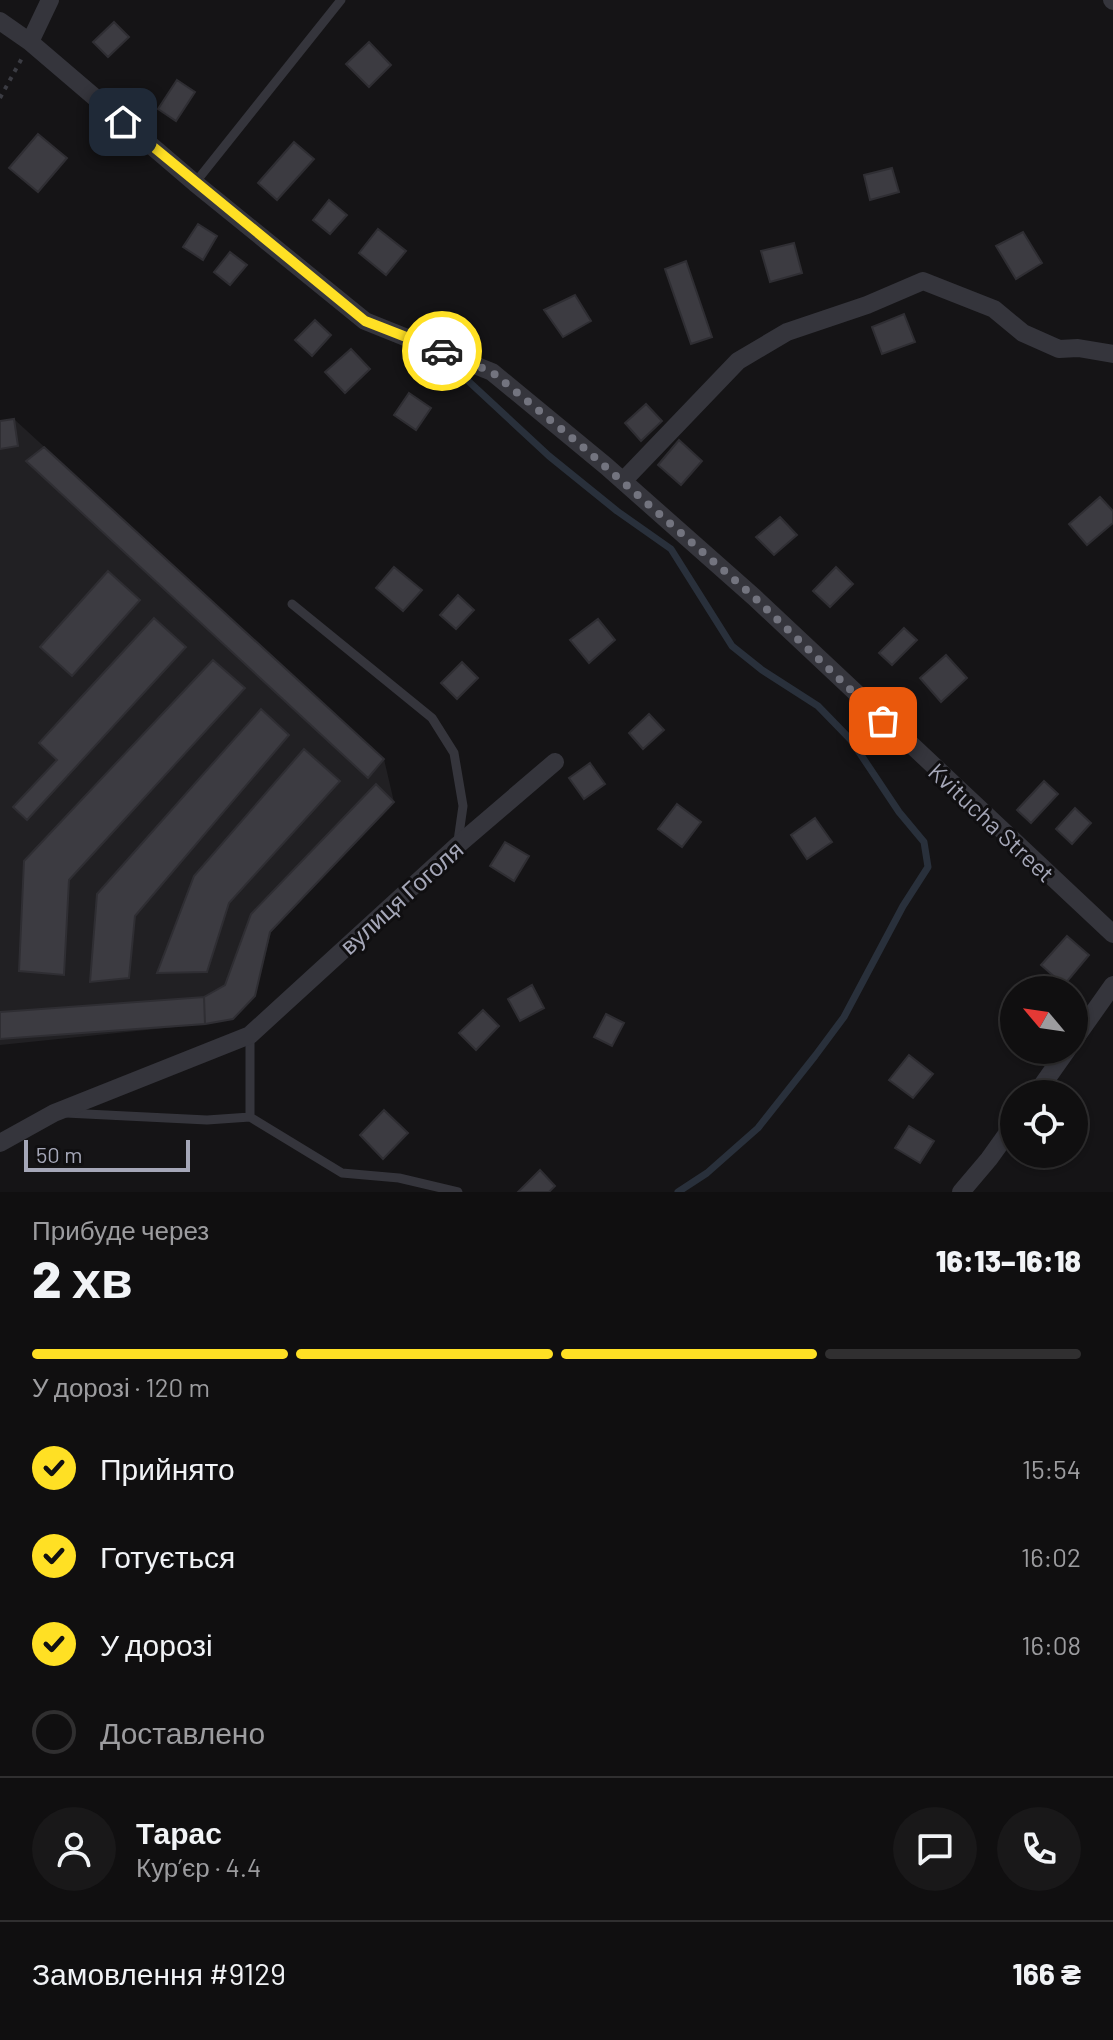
<!DOCTYPE html>
<html lang="uk">
<meta charset="utf-8">
<style>
body{margin:0;font-family:Barlow,sans-serif;background:#191819;color:#f1f3f6;height:100vh;display:flex;flex-direction:column;font-size:30px;white-space:nowrap}
*{box-sizing:border-box;margin:0}
p{font-size:26px;color:#9c9c9f}
.icon{flex:none;width:44px;height:44px;fill:none;stroke:currentColor;stroke-width:2;stroke-linecap:round;stroke-linejoin:round}
.map{position:relative;height:1192px;overflow:hidden}
.details{display:flex;flex-direction:column;background:#100f10;flex:1}
.details>*{flex:none}
.needle{width:52px;rotate:299deg}
.tools{position:absolute;left:1000px;top:976px;display:grid;gap:16px}
.tools a{display:grid;place-items:center;width:88px;height:88px;border-radius:50%;background:#100f10;box-shadow:0 2px 6px #0004,0 0 0 2px #302f30;font-size:40px}
.scale{position:absolute;left:24px;bottom:20px;width:166px;box-sizing:border-box;padding-left:8px;border:4px solid #a5a7b8;border-top:0;font-size:22px;line-height:28px;white-space:nowrap;color:#a5a7b8;-webkit-text-stroke:6px #100f11;paint-order:stroke}
.pin{position:absolute;display:grid;place-items:center;width:68px;height:68px;color:#fff;margin:-34px;border-radius:16px;box-shadow:0 4px 12px #0006}
.courier{position:absolute;display:grid;place-items:center;width:80px;height:80px;margin:-40px;border:6px solid #ffe024;border-radius:50%;background:#fff;color:#222;box-shadow:0 2px 10px #0007}
.summary em{font-style:normal;font-weight:800}
.summary div{display:flex;flex-direction:column-reverse}
.summary{display:flex;align-items:center;justify-content:space-between;height:136px;padding:0 32px}
h1{font-size:52px;font-weight:800;line-height:60px}
.bar{display:grid;grid-template-columns:repeat(4,1fr);gap:12px 8px;align-content:center;height:96px;padding:0 32px}
.bar i{height:10px;border-radius:6px;background:#302f30}
.bar .active{background:#ffe024}
.bar p{grid-column:span 4}
.line{display:flex;align-items:center;gap:20px;padding:0 32px;border-top:2px solid #302f30}
.line div{flex:1}
.round{display:grid;place-items:center;flex:none;width:84px;height:84px;border-radius:42px;background:#191819}
ol{padding:0 32px;list-style:none}
li{display:flex;align-items:center;gap:24px;height:88px}
li p{margin-inline-start:auto}
li .icon{padding:8px;border-radius:50%;background:#ffe024;color:#111;stroke-width:4}
li:last-child{color:#9c9c9f}
li i{width:44px;height:44px;border:4px solid #302f30;border-radius:50%}
.map>svg:first-child{display:block}
.built{fill:#212023}
.lines{fill:none;stroke-linecap:round;stroke-linejoin:round}
.stream{stroke:#29303b;stroke-width:7}
.building{fill:#3c3b41;stroke:#2f2e33;stroke-width:2}
.path{stroke:#3b3c43;stroke-width:4;stroke-dasharray:4 6;stroke-linecap:butt}
.lane{stroke:#35353c;stroke-width:9}
.street{stroke:#35353c;stroke-width:18}
.done{stroke:#73747f;stroke-width:8;stroke-dasharray:0 14.4}
.route{stroke:#ffe024;stroke-width:10}
.labels{text-anchor:middle;dominant-baseline:central;stroke-width:6;stroke-linejoin:round;paint-order:stroke}
.street-label{font-size:24px;fill:#a5a7b8;stroke:#100f11}
</style>
<div class="map">
<svg width="1113" height="1192" viewBox="0 0 1113 1192">
<rect width="100%" height="100%" fill="#151416"/>
<path class="built" d="M14,419L384,759L394,802L271,932L255,996L233,1019L205,1024L0,1045V421Z"/>
<g class="lines">
<path class="stream" d="M465,378L549,456L617,511L671,549L732,646L762,670L818,706L851,740L899,812L924,842L928,867L903,906L844,1017L815,1056L758,1128L707,1173L678,1192"/>
</g>
<path class="building" d="M114,22L129,37L108,57L93,42Z
M369,42L391,65L369,87L346,64Z
M177,80L195,92L176,121L158,109Z
M38,134L67,158L38,192L9,168Z
M294,142L314,159L277,200L258,183Z
M892,168L899,192L870,200L864,175Z
M329,200L347,215L330,234L313,220Z
M198,224L217,236L203,260L183,247Z
M378,229L406,251L386,275L359,253Z
M1023,232L1042,263L1016,279L996,246Z
M794,243L802,273L770,282L761,251Z
M230,252L247,265L230,285L214,272Z
M686,261L712,337L691,344L665,269Z
M575,295L591,321L563,337L544,310Z
M904,314L915,342L882,354L872,327Z
M315,320L331,335L312,356L295,340Z
M351,349L370,369L345,393L325,372Z
M409,393L431,408L416,430L394,415Z
M646,404L662,421L641,441L625,423Z
M14,419L18,446L0,449V421Z
M679,440L702,461L681,485L658,465Z
M44,447L384,759L368,778L26,461Z
M1100,497L1113,511V523L1087,545L1069,524Z
M780,517L797,535L774,555L756,537Z
M394,567L422,590L403,611L376,588Z
M836,567L853,584L830,607L813,591Z
M108,571L140,600L72,676L40,647Z
M458,595L474,610L456,629L440,615Z
M154,618L186,647L27,820L13,807L57,760L39,743Z
M598,619L615,640L589,663L570,640Z
M904,628L917,640L892,665L879,653Z
M946,655L967,678L941,702L920,678Z
M213,660L245,688L69,880L64,975L19,971L24,861Z
M462,662L478,678L457,699L441,683Z
M261,709L289,735L135,916L129,978L90,982L97,894Z
M649,714L664,730L643,749L629,733Z
M304,749L340,781L229,903L207,972L157,973L194,876Z
M590,763L605,784L584,799L569,778Z
M1044,781L1058,794L1031,823L1017,810Z
M376,784L394,802L270,932L255,996L233,1019L205,1024L204,997L225,985L251,914Z
M677,804L701,822L682,847L658,829Z
M1075,808L1091,823L1072,844L1056,829Z
M815,818L832,842L807,859L791,835Z
M505,842L529,856L514,881L490,866Z
M1067,936L1089,955L1064,985L1041,965Z
M532,985L544,1008L520,1021L508,999Z
M204,997L205,1024L0,1039V1012Z
M483,1010L499,1026L476,1050L459,1033Z
M606,1014L624,1023L612,1046L594,1037Z
M909,1055L933,1074L913,1098L889,1080Z
M384,1110L408,1133L383,1159L360,1135Z
M909,1126L934,1141L920,1163L895,1148Z
M540,1170L555,1186L549,1192H518Z"/>
<g class="lines">
<path class="path" d="M0,98L22,58"/>
<path class="lane" d="M195,183L341,0
M292,604L432,718L454,753L463,806L458,841
M250,1035V1117L342,1173L399,1178L458,1192
M66,1113L207,1120L250,1117"/>
<path class="street" d="M1112,0L1113,1
M0,21L30,42L195,183L365,321L492,372L606,466L754,597L1113,934
M30,42L50,0
M623,481L738,361L787,332L867,305L923,281L994,309L1023,333L1059,349L1078,348L1113,354
M1074,1040L1113,985
M1036,1094L1067,1050
M0,1143L54,1113L250,1035L458,845L555,762
M961,1192L989,1159L1014,1124"/>
</g>
<g class="lines">
<path class="done" d="M442,351L492,372L583,447L754,597L883,721"/>
<path class="route" d="M123,122L365,321L442,351"/>
</g>
<g class="labels">
<g class="street-label">
<text transform="translate(992 822) rotate(43)">Kvitucha Street</text>
<text transform="translate(401 897) rotate(-42)">вулиця Гоголя</text>
</g>
</g>
</svg>
<div class="tools">
<a><svg class="needle" viewBox="-14 -14 28 28"><path d="M0-13l5 13h-10z" fill="#e53935"/><path d="M0 13l5-13h-10z" fill="#9c9c9f"/></svg></a>
<a><svg class="icon" aria-label="locate" viewBox="0 0 24 24"><circle cx="12" cy="12" r="6"/><path d="M12 2v4M12 18v4M2 12h4M18 12h4"/></svg></a>
</div>
<div class="scale">50 m</div>
<div class="pin" style="left:883px;top:721px;background:#ea580c"><svg class="icon" aria-label="bag" viewBox="0 0 24 24"><path d="M5 8h14l-1 12H6zM9 8a3 3 0 0 1 6 0"/></svg></div>
<div class="pin" style="left:123px;top:122px;background:#1f2937"><svg class="icon" aria-label="home" viewBox="0 0 24 24"><path d="M3 11l9-7 9 7M6 9v11h12V9"/></svg></div>
<div class="courier" style="left:442px;top:351px"><svg class="icon" aria-label="car" viewBox="0 0 24 24"><path d="M5 17H2v-5l4-1 3-4h7l3 4 3 1v5h-3M9 17h6M6 11h13"/><circle cx="7" cy="17" r="2"/><circle cx="17" cy="17" r="2"/></svg></div>
</div>
<section class="details">
<div class="summary"><div><h1>2 хв</h1><p>Прибуде через</p></div><em>16:13–16:18</em></div>
<div class="bar"><i class="active"></i><i class="active"></i><i class="active"></i><i></i><p>У дорозі · 120 m</p></div>
<ol>
<li><svg class="icon" aria-label="check" viewBox="0 0 24 24"><path d="M5 12l5 5 9-10"/></svg>Прийнято<p>15:54</p></li>
<li><svg class="icon" aria-label="check" viewBox="0 0 24 24"><path d="M5 12l5 5 9-10"/></svg>Готується<p>16:02</p></li>
<li><svg class="icon" aria-label="check" viewBox="0 0 24 24"><path d="M5 12l5 5 9-10"/></svg>У дорозі<p>16:08</p></li>
<li><i></i>Доставлено</li>
</ol>
<div class="line" style="height:144px"><a class="round"><svg class="icon" aria-label="person" viewBox="0 0 24 24"><circle cx="12" cy="8" r="4"/><path d="M4 21q1-7 8-7t8 7"/></svg></a><div><b>Тарас</b><p>Кур’єр · 4.4</p></div><a class="round"><svg class="icon" aria-label="chat" viewBox="0 0 24 24"><path d="M4 5h16v11H9l-5 4z"/></svg></a><a class="round"><svg class="icon" aria-label="phone" viewBox="0 0 24 24"><path d="M5 4h4l2 5-3 2q2 4 5 5l2-3 5 2v4C11 20 4 13 5 4z"/></svg></a></div>
<div class="line" style="height:104px"><div>Замовлення #9129</div><b>166 ₴</b></div>
</section>
